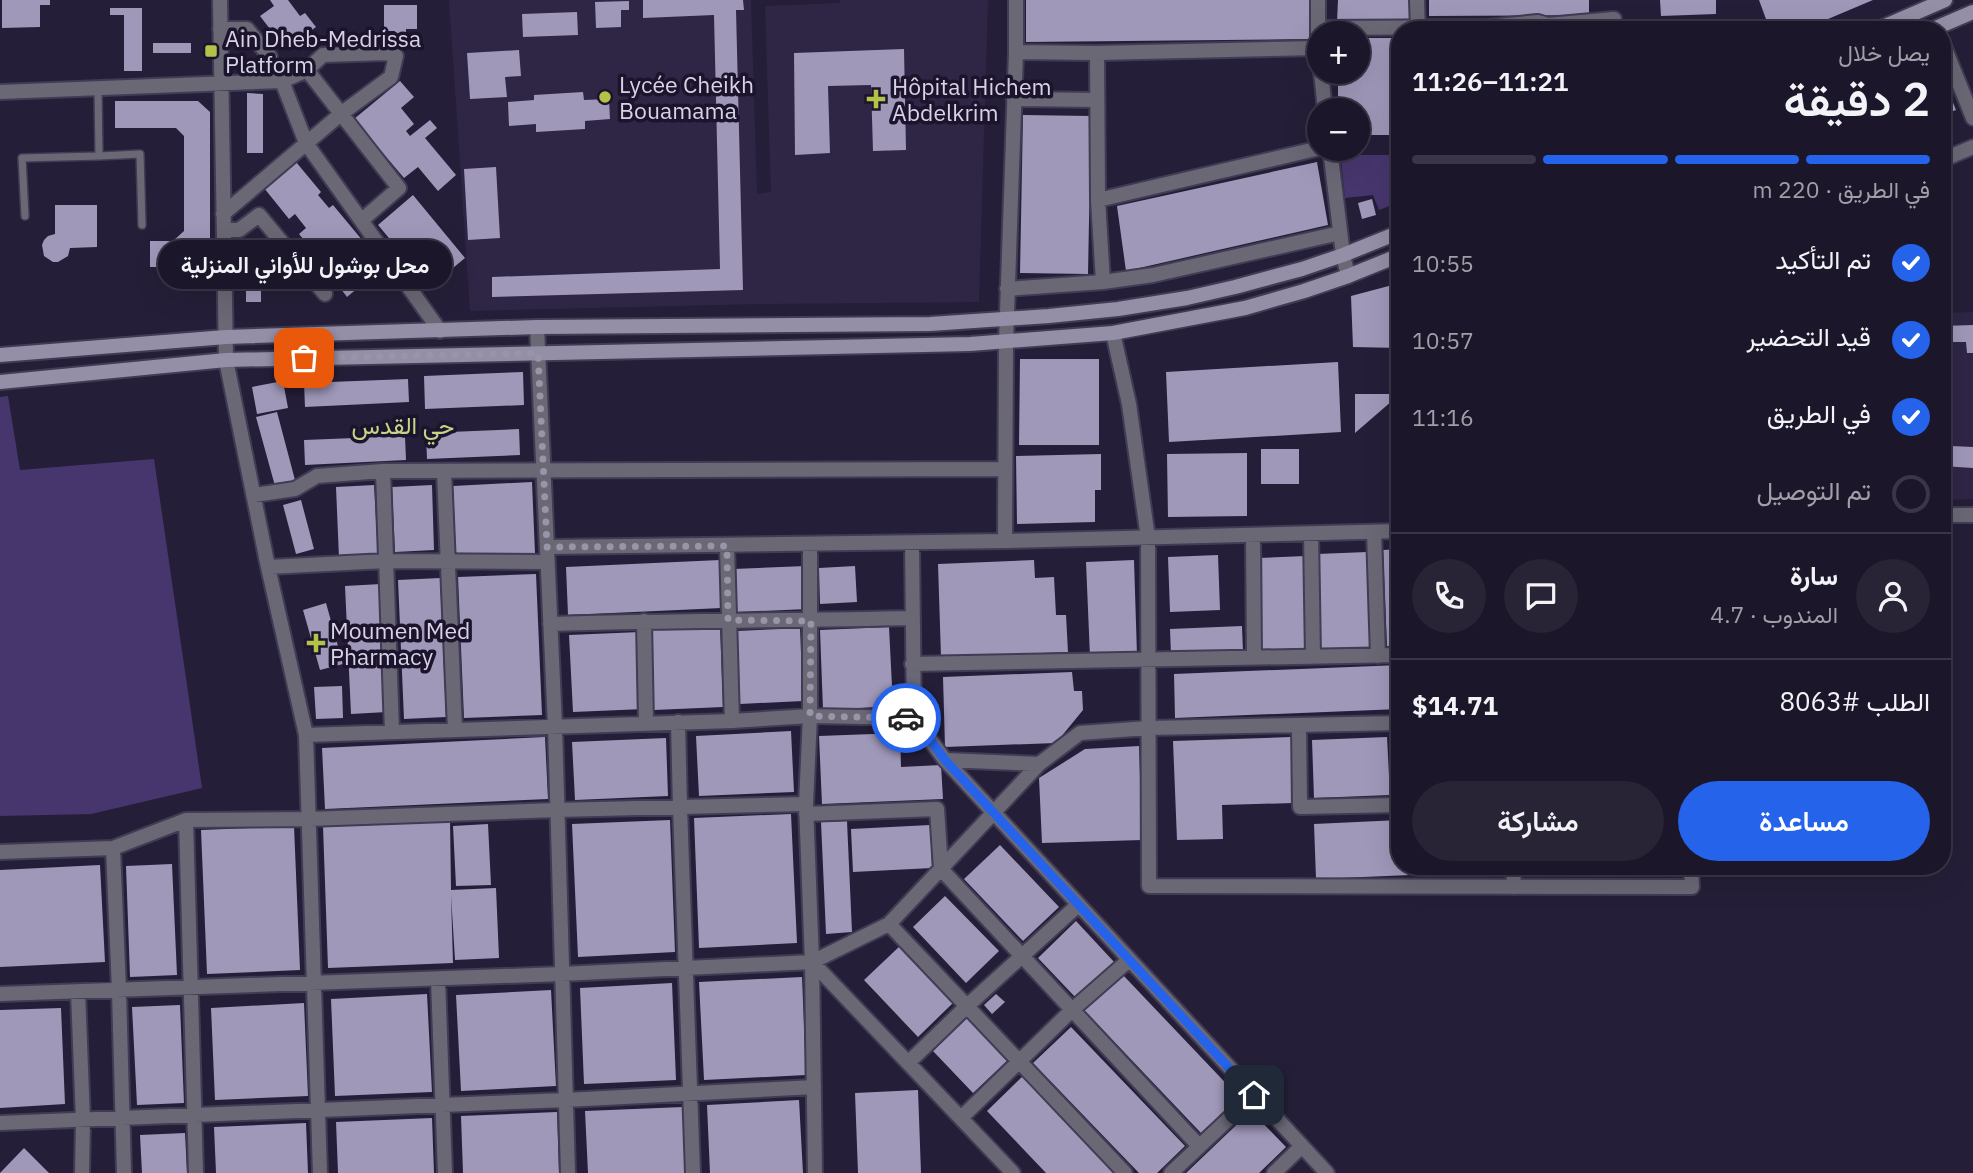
<!DOCTYPE html>
<html lang="ar">
<meta charset="utf-8">
<style>
body{margin:0;font-family:"IBM Plex Sans",Vazirmatn,sans-serif;background:#292336;color:#f1f3f6;direction:rtl;height:100vh;display:flex;flex-direction:column;font-size:26px;white-space:nowrap}
*{box-sizing:border-box;margin:0}
p{font-size:23px;color:#a09fa8}
.icon{flex:none;width:38px;height:38px;fill:none;stroke:currentColor;stroke-width:2;stroke-linecap:round;stroke-linejoin:round}
.map{position:relative;flex:1;overflow:hidden;direction:ltr}
.side{position:absolute;left:1391px;top:21px;width:560px;height:854px;display:flex;flex-direction:column;background:#1c162a;border-radius:28px;box-shadow:0 7px 28px #0002,0 0 0 2px #3a3547;direction:rtl}
.side>*{flex:none}
.buttons{position:absolute;left:1307px;top:21px;display:grid;gap:14px}
.buttons a{display:grid;place-items:center;width:63px;height:63px;border-radius:50%;background:#1c162a;box-shadow:0 7px 28px #0002,0 0 0 2px #3a3547;font-size:35px}
.pin{position:absolute;display:grid;place-items:center;width:60px;height:60px;color:#fff;margin:-30px;border-radius:14px;box-shadow:0 4px 10px #0006}
.courier{position:absolute;display:grid;place-items:center;width:70px;height:70px;margin:-35px;border:5px solid #2563eb;border-radius:50%;background:#fff;color:#222;box-shadow:0 2px 9px #0007}
.bubble{position:absolute;height:49px;border-radius:24px;background:#1c162a;box-shadow:0 7px 28px #0002,0 0 0 2px #3a3547;font-size:23px;font-weight:600;line-height:49px;text-align:center;direction:rtl}
.headline em{font-style:normal;font-weight:600}
.headline div{display:flex;flex-direction:column-reverse}
.headline{display:flex;align-items:center;justify-content:space-between;height:119px;padding:0 21px}
h1{font-size:46px;font-weight:600;line-height:52px}
.bar{display:grid;grid-template-columns:repeat(4,1fr);gap:10px 7px;align-content:center;height:84px;padding:0 21px}
.bar i{height:9px;border-radius:5px;background:#3a3547}
.bar .active{background:#2563eb}
.bar p{grid-column:span 4}
.line{display:flex;align-items:center;gap:18px;padding:0 21px;border-top:2px solid #3a3547}
.line div{flex:1}
.round{display:grid;place-items:center;flex:none;width:74px;height:74px;border-radius:37px;background:#292336}
ol{padding:0 21px;list-style:none}
li{display:flex;align-items:center;gap:21px;height:77px}
li p{margin-inline-start:auto}
li .icon{padding:7px;border-radius:50%;background:#2563eb;color:#fff;stroke-width:4}
li:last-child{color:#a09fa8}
li i{width:38px;height:38px;border:4px solid #3a3547;border-radius:50%}
.primary-button{display:flex;gap:14px;margin-top:auto;padding:14px 21px}
.primary-button a{flex:1;height:80px;border-radius:42px;background:#2563eb;color:#fff;font-size:28px;font-weight:600;line-height:80px;text-align:center}
.primary-button a+a{background:#292336;color:#f1f3f6}
.map>svg:first-child{display:block}
.built{fill:#2f2646}
.green{fill:#47366e}
.building{fill:#9f98b9}
.lines{fill:none;stroke-linecap:round;stroke-linejoin:round}
.service-casing{stroke:#413b54;stroke-width:10}
.minor-casing{stroke:#413b54;stroke-width:18}
.secondary-casing{stroke:#413b54;stroke-width:18}
.service{stroke:#6b6876;stroke-width:7}
.minor{stroke:#6b6876;stroke-width:14}
.secondary{stroke:#948fa6;stroke-width:14}
.done{stroke:#9994a8;stroke-width:7;stroke-dasharray:0 12.6}
.route{stroke:#2563eb;stroke-width:9}
.poi-dot{fill:#b4c24a;stroke:#1c142d;stroke-width:2.5}
.labels{text-anchor:middle;dominant-baseline:central;stroke-width:7;stroke-linejoin:round;paint-order:stroke}
.poi-label{font-size:23px;fill:#d7d3e5;stroke:#1c142d;text-anchor:start}
.neighbourhood-label{font-size:24px;fill:#c8d487;stroke:#1c142d}
</style>
<div class="map">
<svg width="1973" height="1173" viewBox="0 0 1973 1173">
<rect width="100%" height="100%" fill="#251e38"/>
<path class="built" d="M449,0H751L757,194L771,192L765,6L840,3V0H988L979,302L760,304L470,311Z
M1973,312V499L1948,500L1945,467L1943,466L1942,313Z"/>
<path class="green" d="M1358,155H1400V202L1379,210L1373,195L1345,198L1341,159Z
M8,396L20,470L154,459L202,788L91,814L0,816V397Z"/>
<path class="building" d="M2,0H50V5H40V27L2,28Z
M270,0H288L300,16L305,13L316,27L295,42L289,32L285,35L281,30L277,33L273,27L270,29L260,16L274,6Z
M643,0H743L744,10H736L743,290L492,297V277L720,269L714,15L643,18Z
M1026,0H1309V39L1026,42Z
M1338,0H1411L1412,21L1337,22Z
M1429,0H1589V15L1429,16Z
M1660,0H1716V14L1661,16Z
M1759,0H1873L1802,30H1770Z
M629,1V10H621V27L596,28L595,2Z
M384,5H417V29H406V42H395V31H384Z
M110,8H142V71H124V15H110Z
M577,12L578,35L523,37L522,14Z
M1358,38H1400V135H1358V110H1338V72H1358Z
M153,43H191V53H153Z
M904,49L906,150L873,151L871,85L828,86L830,153L795,155L794,53Z
M519,50L521,76L505,77L507,97L470,99L467,53Z
M241,60H261V69H241Z
M1943,78L1956,110L1943,115Z
M400,81L414,97L401,108L414,124L406,131L410,136L430,120L437,128L425,138L456,175L438,191L418,167L404,178L354,119Z
M583,92L584,100L609,99L610,119L585,121V129L536,132V124L509,126L508,102L534,100V95Z
M247,93L263,94V153H247Z
M115,101H198L210,112V256L199,267H150V241H173L184,231V136L176,128H115Z
M1023,115L1091,116L1088,274L1020,273Z
M296,162L321,192L318,195L329,208L333,205L363,241L353,249L361,259L370,252L383,267L347,297L335,281L344,273L336,263L329,270L299,234L306,228L295,214L289,219L264,188Z
M1317,162L1328,225L1126,271L1117,206Z
M496,167L500,238L468,240L464,169Z
M413,195L465,258L430,287L378,225Z
M1372,199L1376,215L1362,219L1358,203Z
M55,205H97V247L70,248L68,256L58,262H53L44,256L42,245L44,240L48,236L55,234Z
M246,242H261V302H246Z
M1400,283V348L1353,347L1351,296Z
M1973,325V353H1967L1966,342H1951L1953,363L1942,364V326Z
M1020,359H1099V445H1019Z
M1390,359H1400V394L1355,433V394H1389Z
M1338,362L1341,432L1169,442L1166,372Z
M523,372L524,405L425,409L424,376Z
M408,379L409,402L305,407L304,383Z
M283,381L288,408L257,414L252,387Z
M1942,405L1948,408L1949,420L1942,421Z
M277,412L295,480L275,486L256,417Z
M519,429L520,455L427,459L426,433Z
M1942,435L1945,442L1951,446L1973,447V468L1942,466Z
M405,436L406,460L305,465L304,440Z
M1261,449H1299V484H1261Z
M1247,453V516L1168,517L1167,454Z
M1101,454V490H1095V522L1017,524L1016,456Z
M1392,481H1400V514H1391Z
M532,482L535,553L456,557L453,486Z
M374,485L378,556L339,558L336,487Z
M432,485L434,550L395,552L392,487Z
M301,500L314,549L296,554L283,505Z
M1400,549V645L1387,646L1383,550Z
M1367,552L1370,647L1320,649L1317,554Z
M1218,555L1220,610L1170,612L1168,557Z
M1305,556L1308,648L1261,650L1258,558Z
M720,560L722,608L568,615L566,567Z
M1034,560L1035,578L1054,577L1056,615H1066L1068,652L941,657L938,564Z
M1134,560L1137,655L1090,657L1086,562Z
M806,566L808,609L736,612L734,569Z
M855,566L857,602L820,604L819,568Z
M536,574L542,715L464,718L458,577Z
M440,578L446,717L404,719L398,580Z
M381,584L387,712L351,714L345,586Z
M326,603L343,664L320,670L303,610Z
M720,626L723,707L654,710L651,629Z
M1242,626L1243,652L1171,655L1170,629Z
M889,627L893,706L823,710L820,630Z
M800,628L803,701L740,704L737,631Z
M640,632L644,709L573,712L569,635Z
M1400,665V709L1175,718L1174,674Z
M1072,672L1074,691H1082L1083,710L1056,743L945,747L943,677Z
M342,686L343,718L316,719L314,687Z
M791,731L794,792L699,796L696,736Z
M900,733L901,767L941,765L943,799L822,804L819,736Z
M545,737L548,799L325,809L322,748Z
M1291,737L1293,803L1222,805L1223,839L1177,840L1173,741Z
M1387,737L1390,795L1314,798L1312,740Z
M666,738L668,796L575,800L572,742Z
M1139,746L1142,840L1042,843L1039,778L1085,749Z
M791,814L797,943L699,948L694,818Z
M450,819L451,890L496,888L499,958L455,960L451,895L453,963L328,968L323,826Z
M670,820L675,952L578,957L572,824Z
M1400,820V866H1505V871L1316,879L1314,824Z
M847,821L852,932L826,934L821,822Z
M488,824L491,885L456,886L453,826Z
M930,825L932,868L853,872L851,829Z
M294,826L300,970L207,974L201,830Z
M1000,845L1059,907L1023,941L964,879Z
M172,864L177,975L130,977L126,866Z
M100,865L105,962L0,967V870Z
M1525,866H1662V868L1525,876Z
M945,896L999,951L966,983L913,927Z
M1076,921L1115,963L1077,999L1038,958Z
M901,945L954,1002L918,1037L864,980Z
M1122,974L1239,1097L1201,1133L1084,1010Z
M802,977L806,1075L704,1080L699,982Z
M672,983L676,1080L584,1084L580,988Z
M551,990L556,1086L461,1091L456,995Z
M427,994L432,1092L335,1096L331,999Z
M996,994L1005,1002L992,1014L984,1005Z
M304,1003L308,1096L215,1100L211,1008Z
M180,1005L184,1103L137,1105L132,1007Z
M61,1008L65,1104L0,1108V1010Z
M968,1017L1009,1059L973,1093L933,1051Z
M1071,1027L1185,1146L1157,1173H1139L1033,1063Z
M1025,1074L1119,1173H1046L987,1111Z
M918,1090L921,1173H858L855,1093Z
M799,1100L803,1173H710L707,1105Z
M683,1107L686,1173H588L585,1111Z
M1251,1111L1286,1147L1259,1173H1186Z
M557,1112L559,1173H463L461,1116Z
M432,1118L434,1173H338L336,1122Z
M306,1123L308,1173H216L214,1127Z
M185,1133L187,1173H142L140,1135Z
M24,1148L49,1173H0Z"/>
<g class="lines">
<defs>
<path id="service" d="M98,89L99,156L140,154L142,225
M25,216L22,158L99,156"/>
<path id="minor" d="M220,0L226,360L268,567L306,735L320,1173
M1318,0V48L1320,63
M1417,0L1418,30
M1318,28L1488,27L1538,22L1548,25L1614,19
M220,29H247L270,57
M1942,41L1973,118
M1016,52L1097,53L1318,48
M1097,53L1098,200L1103,282
M1321,72L1325,110
M282,81L306,143L440,331
M0,92L282,81L307,70L399,188L362,220
M1014,99L1097,100
M1330,149L1343,255L1348,276
M1942,160L1973,147
M1098,200L1320,148
M223,214L342,113L391,77L396,56L386,53L323,55L307,70
M224,230H239L259,215L325,294
M1007,289L1103,282L1153,275L1340,233
M537,327L555,726L568,1173
M1113,333L1129,404L1148,538L1149,886L1692,887L1691,866
M383,471L392,732
M444,472L455,729
M254,495L295,489L317,476L383,471L1005,469
M1942,515H1973
M1374,532L1378,656
M1311,534L1313,657
M1253,535L1254,658
M1005,541L1006,342L1016,52V0
M912,543L914,718L945,760L1327,1173
M810,544V716L806,804L812,962L815,1173
M727,546L732,721
M547,547L1005,541L1400,531
M268,567L386,561L547,562
M644,621L646,723
M550,624C671,620 791,621 912,618
M912,664L1400,655
M678,722L680,807L693,1173
M1299,725L1300,807L1400,805
M306,735L732,721L810,716L914,718
M945,760L1039,764
M806,814L937,809L941,869L1199,1146
M186,820L196,1173
M113,848L119,990L124,1173
M0,852L113,848L186,820L308,819L556,810L806,804
M1513,866L1514,887
M889,924L1125,1173
M812,962L1013,1173
M438,979L445,1173
M78,992L83,1120L82,1173
M0,994L561,974L812,962L889,924L1039,764L1080,733L1148,728L1400,723
M908,1063L967,1006L1078,905
M961,1118L1072,1010L1129,960
M0,1123L566,1100L814,1087
M1171,1173L1254,1095
M1274,1173L1302,1146"/>
<path id="secondary" d="M1876,30L1945,0
M1931,30L1973,12
M0,355L226,337L537,327L930,324L1049,316L1118,309L1187,298L1235,287L1302,269L1343,255L1400,232
M0,382L226,360L970,344L1113,333L1245,308L1304,291L1348,276L1400,255"/>
</defs>
<use href="#service" class="service-casing"/>
<use href="#minor" class="minor-casing"/>
<use href="#secondary" class="secondary-casing"/>
<use href="#service" class="service"/>
<use href="#minor" class="minor"/>
<use href="#secondary" class="secondary"/>
</g>
<g class="lines">
<path class="done" d="M304,358L538,353L547,547L727,546L728,620L811,621L810,716L906,718"/>
<path class="route" d="M906,718H914L945,760L1254,1095"/>
</g>
<g class="poi-dot">
<rect x="204" y="44" width="14" height="14" rx="3.5"/>
<circle cx="605" cy="97" r="7"/>
<path d="M872.5 88.5h7v7h7v7h-7v7h-7v-7h-7v-7h7z"/>
<path d="M312.5 632.5h7v7h7v7h-7v7h-7v-7h-7v-7h7z"/>
</g>
<g class="labels">
<g class="poi-label">
<text x="225" y="38">Ain Dheb-Medrissa<tspan x="225" dy="26">Platform</tspan></text>
<text x="619" y="84">Lycée Cheikh<tspan x="619" dy="26">Bouamama</tspan></text>
<text x="892" y="86">Hôpital Hichem<tspan x="892" dy="26">Abdelkrim</tspan></text>
<text x="330" y="630">Moumen Med<tspan x="330" dy="26">Pharmacy</tspan></text>
</g>
<g class="neighbourhood-label">
<text x="403" y="425">حي القدس</text>
</g>
</g>
</svg>
<div class="buttons">
<a>+</a>
<a>−</a>
</div>
<div class="pin" style="left:304px;top:358px;background:#ea580c"><svg class="icon" aria-label="bag" viewBox="0 0 24 24"><path d="M5 8h14l-1 12H6zM9 8a3 3 0 0 1 6 0"/></svg></div>
<div class="pin" style="left:1254px;top:1095px;background:#1f2937"><svg class="icon" aria-label="home" viewBox="0 0 24 24"><path d="M3 11l9-7 9 7M6 9v11h12V9"/></svg></div>
<div class="courier" style="left:906px;top:718px"><svg class="icon" aria-label="car" viewBox="0 0 24 24"><path d="M5 17H2v-5l4-1 3-4h7l3 4 3 1v5h-3M9 17h6M6 11h13"/><circle cx="7" cy="17" r="2"/><circle cx="17" cy="17" r="2"/></svg></div>
<div class="bubble" style="left:158px;top:240px;width:294px">محل بوشول للأواني المنزلية</div>
<section class="side">
<div class="headline"><div><h1>2 دقيقة</h1><p>يصل خلال</p></div><em>11:21–11:26</em></div>
<div class="bar"><i class="active"></i><i class="active"></i><i class="active"></i><i></i><p>في الطريق · 220 m</p></div>
<ol>
<li><svg class="icon" aria-label="check" viewBox="0 0 24 24"><path d="M5 12l5 5 9-10"/></svg>تم التأكيد<p>10:55</p></li>
<li><svg class="icon" aria-label="check" viewBox="0 0 24 24"><path d="M5 12l5 5 9-10"/></svg>قيد التحضير<p>10:57</p></li>
<li><svg class="icon" aria-label="check" viewBox="0 0 24 24"><path d="M5 12l5 5 9-10"/></svg>في الطريق<p>11:16</p></li>
<li><i></i>تم التوصيل</li>
</ol>
<div class="line" style="height:126px"><a class="round"><svg class="icon" aria-label="person" viewBox="0 0 24 24"><circle cx="12" cy="8" r="4"/><path d="M4 21q1-7 8-7t8 7"/></svg></a><div><b>سارة</b><p>المندوب · 4.7</p></div><a class="round"><svg class="icon" aria-label="chat" viewBox="0 0 24 24"><path d="M4 5h16v11H9l-5 4z"/></svg></a><a class="round"><svg class="icon" aria-label="phone" viewBox="0 0 24 24"><path d="M5 4h4l2 5-3 2q2 4 5 5l2-3 5 2v4C11 20 4 13 5 4z"/></svg></a></div>
<div class="line" style="height:91px"><div>الطلب #8063</div><b>$14.71</b></div>
<div class="primary-button"><a>مساعدة</a><a>مشاركة</a></div>
</section>
</div>
